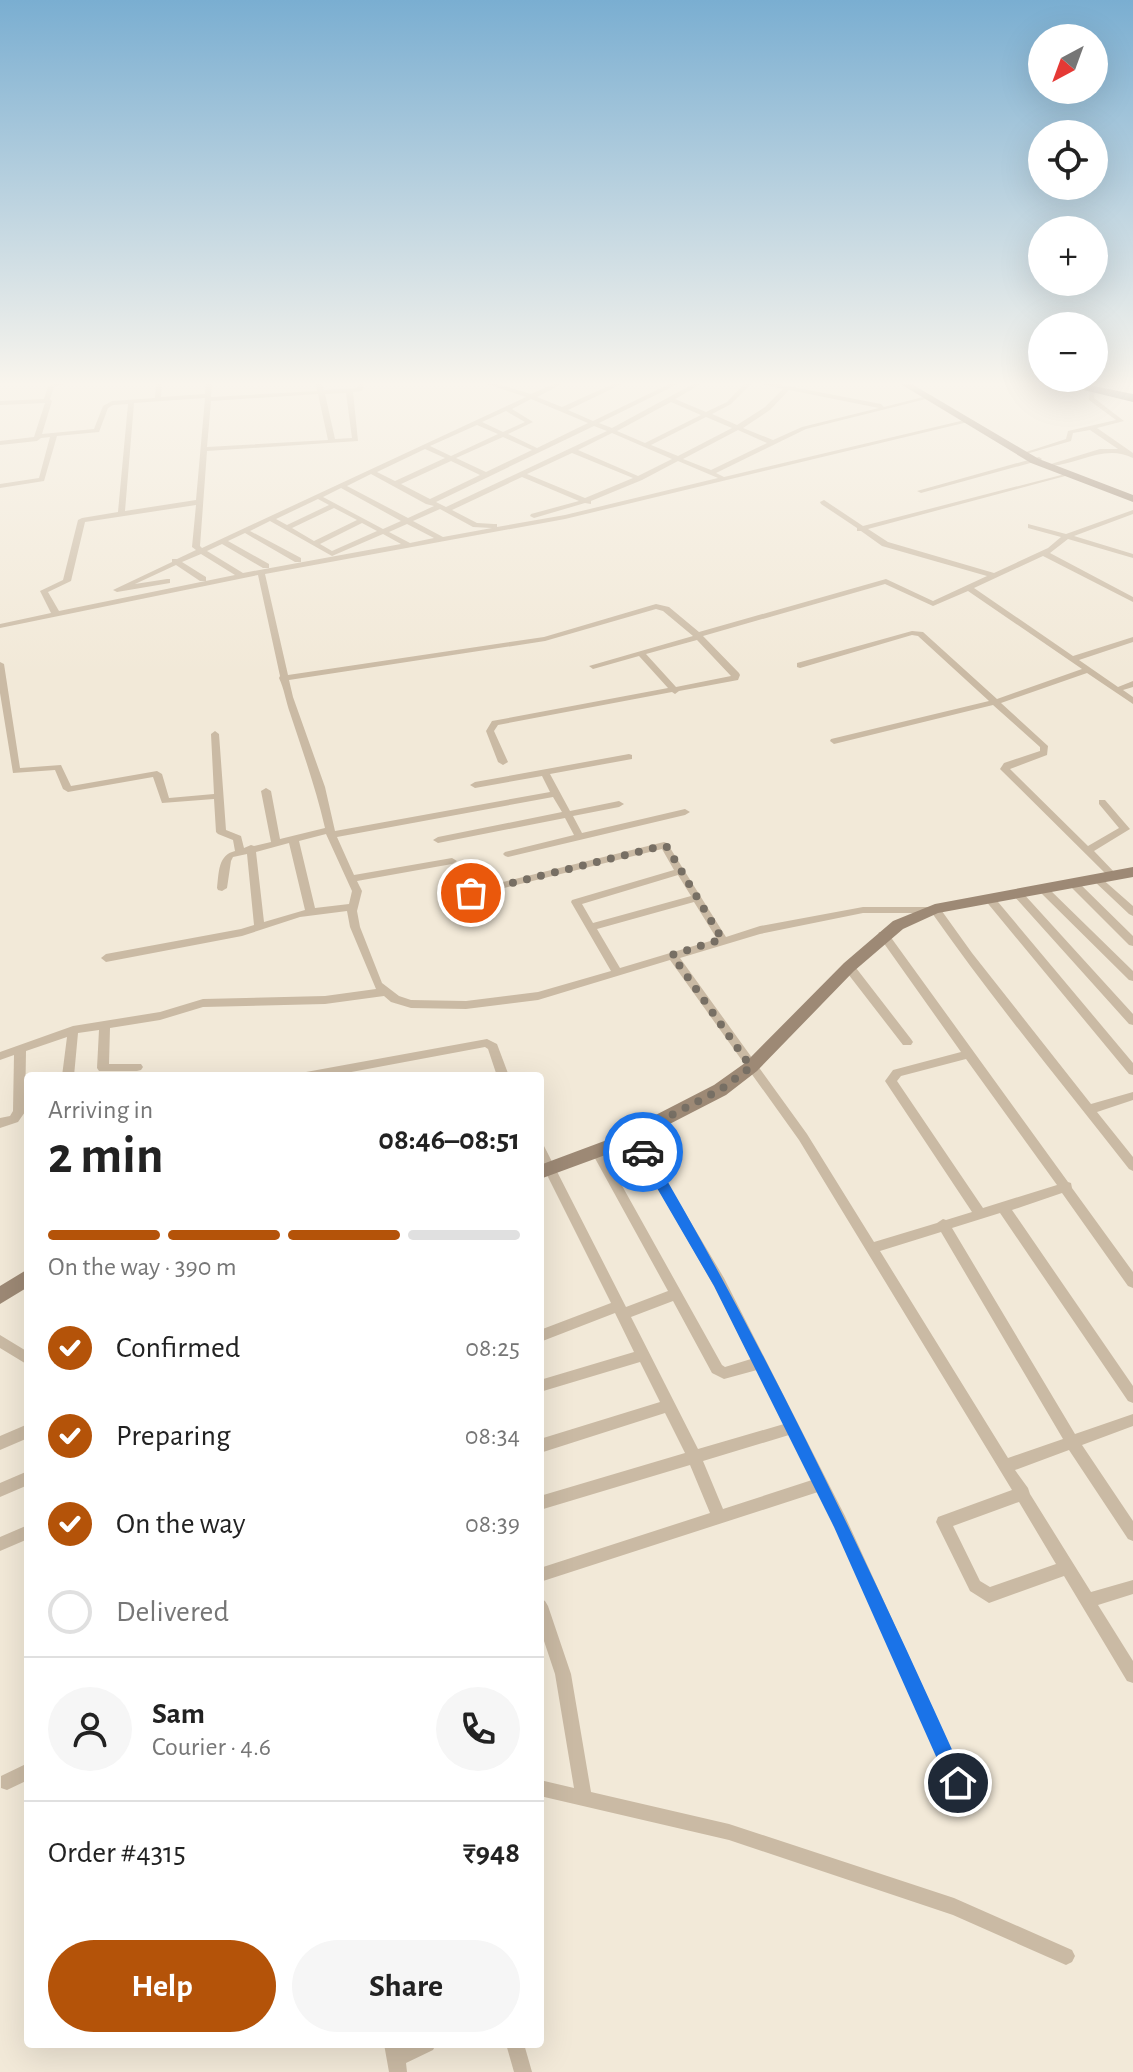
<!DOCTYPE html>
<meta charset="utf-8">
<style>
body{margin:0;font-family:"Alegreya Sans",sans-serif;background:#f6f6f6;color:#222;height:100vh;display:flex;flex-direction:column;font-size:30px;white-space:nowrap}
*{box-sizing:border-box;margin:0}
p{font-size:26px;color:#767676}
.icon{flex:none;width:44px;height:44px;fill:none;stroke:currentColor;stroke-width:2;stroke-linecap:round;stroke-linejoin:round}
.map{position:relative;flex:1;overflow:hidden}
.drawer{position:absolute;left:24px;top:1072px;width:520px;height:976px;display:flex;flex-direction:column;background:#fff;border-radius:8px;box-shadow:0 8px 32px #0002}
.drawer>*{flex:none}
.needle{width:52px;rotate:221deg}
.controls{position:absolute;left:1028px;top:24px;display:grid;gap:16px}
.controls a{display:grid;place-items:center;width:80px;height:80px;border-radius:50%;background:#fff;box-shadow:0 8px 32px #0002;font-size:40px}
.pin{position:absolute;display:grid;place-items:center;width:68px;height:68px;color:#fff;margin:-34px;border:4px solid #fff;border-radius:50%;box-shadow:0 2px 8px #0007}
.courier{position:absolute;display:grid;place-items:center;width:80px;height:80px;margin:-40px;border:6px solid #1a73e8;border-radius:50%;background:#fff;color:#222;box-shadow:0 2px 10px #0007}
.head em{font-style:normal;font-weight:700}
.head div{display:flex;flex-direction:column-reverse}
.head{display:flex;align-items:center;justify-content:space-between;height:136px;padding:0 24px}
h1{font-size:52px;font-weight:700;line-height:60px}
.bar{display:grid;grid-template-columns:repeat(4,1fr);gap:12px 8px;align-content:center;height:96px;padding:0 24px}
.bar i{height:10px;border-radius:6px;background:#e0e0e0}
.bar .selected{background:#b45309}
.bar p{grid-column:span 4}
.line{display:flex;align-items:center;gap:20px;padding:0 24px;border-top:2px solid #e0e0e0}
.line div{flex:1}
.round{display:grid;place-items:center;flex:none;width:84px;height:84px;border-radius:42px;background:#f6f6f6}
ol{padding:0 24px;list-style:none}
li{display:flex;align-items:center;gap:24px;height:88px}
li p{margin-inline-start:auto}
li .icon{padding:8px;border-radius:50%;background:#b45309;color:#fff;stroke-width:4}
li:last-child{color:#767676}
li i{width:44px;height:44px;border:4px solid #e0e0e0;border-radius:50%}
.action{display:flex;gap:16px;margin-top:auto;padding:16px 24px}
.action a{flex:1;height:92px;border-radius:48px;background:#b45309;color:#fff;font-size:32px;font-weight:700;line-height:92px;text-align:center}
.action a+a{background:#f6f6f6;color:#222}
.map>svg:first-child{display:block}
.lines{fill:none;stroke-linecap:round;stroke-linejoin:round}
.street{fill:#cabaa4;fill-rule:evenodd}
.secondary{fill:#9d8975;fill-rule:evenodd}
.highway{fill:#56483d;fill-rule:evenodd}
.route{fill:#1a73e8}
.done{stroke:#776f64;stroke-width:8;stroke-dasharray:0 14.4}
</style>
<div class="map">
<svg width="1133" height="2072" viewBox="0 0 1133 2072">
<rect width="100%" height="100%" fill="#f2e9d8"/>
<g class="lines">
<path class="street" d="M55,383H69L54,387L50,399L52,401L42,434L94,429L103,406L112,401L155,398L156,383H162L161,397L205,394L206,383H212L211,397L317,391L316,383H322L324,390L357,388L359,383H365L362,391L353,392L358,441L207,451L200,546L202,548L526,397L484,383H495L531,394L555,383H564L537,397L562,407L615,383H624L568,410L593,421L671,383H680L599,423L612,428L695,383H703L675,399L706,412L727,402L745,383H752L731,404L712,414L737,425L765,407L783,389L757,383H772L881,404L884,407L931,395L934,397L806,429L716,473L724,477L965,420L968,422L565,519L265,574L288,675L544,637L656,604L669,607L699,632L886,579L933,601L987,576L882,546L861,531H857V528L821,504L820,502L824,500L863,526L1069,473V475L868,529L888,542L994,573L1048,548L1061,537L1028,528V524L1066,534L1133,510V514L1074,536L1133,554V558L1068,539L1050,553L1133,597V602L1043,556L974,588L1073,656L1133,637V642L1079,660L1118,687L1133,681V687L1123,690L1133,697V704L1087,673L1001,703L1048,746L1047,755L1010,769L1088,846L1119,828L1099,804V800H1105L1130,829L1094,851L1116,874L1118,876L1116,878H1110L1002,771L1000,769L1004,763L1040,751V747L993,705L834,744L830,741L831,739L989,701L918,636L912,635L800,668L797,667V663L912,631L923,632L997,699L1082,669L968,591L933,606L885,584L703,636L739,673L740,675L738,680L679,691L675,694L672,692L498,725L494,731L508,762L503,765L498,762L486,731L492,721L668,688L639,656L593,669L589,666L693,636L663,611L656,609L545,641L289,680L293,697L325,787L335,831L550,792L542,776L475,788L470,785L475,782L629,754L632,755V759L550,774L570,811L619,801L624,804L619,807L573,816L582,833L685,809L690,812L685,815L508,857L505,856L503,854L505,852L574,835L565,818L438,843L433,840L438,837L562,812L553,797L337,837L354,875L452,858L457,861L452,864L357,881L362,891L357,911L360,927L382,983L399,996L411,1000L466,1001L538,992L611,971L571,902L572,900L674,870L662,849L443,903L438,900L443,897L664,842L667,843L726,937L760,926L863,907H939L972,953L1091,1104L1133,1092V1100L1097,1112L1133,1157V1171L1129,1169C1063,1085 994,1001 932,913H863L760,934L680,958L807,1134L874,1242L937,1223L943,1219L946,1220L972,1212L885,1081L893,1070L961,1052L878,935L879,932H887L1068,1182L1071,1183L1072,1188L1133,1272V1288L1128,1286L1062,1193L1012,1210L1133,1386V1403L1128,1401L1000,1213L952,1228L1075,1434L1133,1414V1426L1082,1445L1133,1521V1541L1128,1539L1069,1450L1015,1470L1028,1488L1030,1494L1091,1592L1133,1580V1594L1098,1605L1133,1661V1683L1127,1681L1064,1576L989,1603L970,1591L936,1522L938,1517L1012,1490L799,1140L670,960L538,1000L466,1009L411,1008L391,1002L384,996L325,1004L203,1007L160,1020L110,1028L109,1064H141L143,1067L141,1070L137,1071H99L97,1068L99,1030L78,1033L74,1076H62L67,1037L26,1051L25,1112L18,1122L0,1128V1118L10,1116L13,1111L14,1055L0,1060V1052L73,1026L160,1012L203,999L325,996L376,989L350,927L347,911L300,917L242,936L106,962L101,958L106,954L241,929L254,925L247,854L233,857L231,861L227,888L222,891L218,890L217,888C219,872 218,855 235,851L233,840L218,834L216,832L214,799L162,803L153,777L68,792L63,789L55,770L13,773L0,693V662L4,664L20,768L61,765L71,786L157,771L162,774L169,798L214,794L211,734L215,731L219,734L226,830L241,836L244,848L251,845L254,846L271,842L261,791L266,788L271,791L280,839L325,828C316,789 303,752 290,713C286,702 284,688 279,678L280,676L258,575L0,628V624L51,613L40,591L63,580L78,520L82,518L118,512L128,404L113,405L108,408L99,432L57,436L44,481L0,488V484L39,478L50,437L41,438L37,441L0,445V441L34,437L45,403L0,405V401L44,399L48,386ZM789,390L879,408L802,427L773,440L743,428L770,410ZM346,393L352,438L335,439L325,394ZM318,394L328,440L207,447L211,401ZM205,398L196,500L125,511L134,403ZM531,399L588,423L537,448L508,434L533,422L512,409ZM671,402L701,415L645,443L617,431ZM506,411L525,422L503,432L482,422ZM706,417L732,428L678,456L651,445ZM477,425L498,434L451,456L430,446ZM594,426L607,431L446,507L436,502ZM738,430L767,443L711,470L683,459ZM612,433L672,459L638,476L578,450ZM503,437L532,450L486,472L456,458ZM425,449L445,458L395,481L377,472ZM572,453L633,478L585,498L527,474ZM451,461L480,475L430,499L401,484ZM678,461L718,478L565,515L497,527V524H494L477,523L452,510L522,477L579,501L531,514L530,516L534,518L585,503L591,504V501L642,480ZM371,474L426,504L434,506L408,518L347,486ZM341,488L401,521L383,529L323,497ZM318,499L329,505L287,525L276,519ZM196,505L192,547L196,550L177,559H172V562L113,590L117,592L170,583V579H167L135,584L176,565L200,581H206V577L182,562L201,554L235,575L59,611L48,592L71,581L85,522ZM334,508L357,520L314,541L292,528ZM440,509L473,527L492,528L443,537L413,521ZM270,521L332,556L383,534L401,544L243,573L207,551L222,544L263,568H269V564L228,541L245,533L295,562H301V558L250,531ZM362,523L377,531L332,551L320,544ZM407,524L434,538L410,543L389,532ZM697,640L731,676L676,687L646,654ZM326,834L352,891L349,904L315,908L299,841ZM289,843L305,910L264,922L256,852ZM678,875L691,896L593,923L582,904ZM694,902L717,939L620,968L597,929ZM966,1059L1057,1185L983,1208L897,1081L901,1076ZM941,1232L1063,1439L1008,1458L880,1251ZM1019,1502L1056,1564L990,1587L980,1581L953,1526Z
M1090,389L1095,390L1094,398L1124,421L1097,428L1133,453V458C1105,444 1079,464 1051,466V464L1100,449H1118L1090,430L1073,433L1071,441L1026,454V452L1066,439L1068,431L1116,420L1089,400Z
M1039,457L1042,459L1041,460L921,493L917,491Z
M1097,876L1100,877L1133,906V916L1129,914L1094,881L1092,879L1094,877Z
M1073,880L1077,881L1133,936V946L1129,945L1069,885L1068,883L1069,881Z
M1043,886L1047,887L1133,971V981L1129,980L1039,891L1038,889L1039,887Z
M1018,891L1022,892L1133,1014V1025L1129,1024L1014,896L1013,894Z
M989,895L993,896L1133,1063V1075L1129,1074L985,900L984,898Z
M849,963L853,964L911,1039L913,1042L911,1045H903L845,970L844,967L845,964Z
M487,1039L497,1044L509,1076H497L488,1049L485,1047L330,1076H300L302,1073L306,1072Z
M633,1130L637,1132L724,1278L845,1516L964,1777L966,1783L964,1789L958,1791L952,1789L835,1526L818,1492L540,1582V1568L710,1513L690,1465L540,1510V1496L685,1453L665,1413L540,1453V1439L660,1402L640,1362L540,1392V1380L634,1352L615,1313L540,1342V1330L611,1303L540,1161V1144L544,1146L626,1307L668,1291L591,1151L593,1148L597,1146L601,1148L722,1365L725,1367L751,1359L714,1286L629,1138L627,1135L629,1132ZM673,1301L712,1373L724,1379L757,1370L784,1424L698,1449L631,1317ZM789,1435L812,1480L723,1509L703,1461Z
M0,1335L28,1352V1365L0,1348Z
M28,1424V1438L0,1450V1436Z
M28,1471V1485L0,1497V1483Z
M28,1525V1539L0,1551V1537Z
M540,1598L545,1601L548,1606L571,1674L591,1792L729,1824L954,1898L1072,1950L1075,1956L1072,1962L1066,1965L953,1915L729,1840L540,1796V1780L574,1788L555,1674L540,1629Z
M28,1763V1780L7,1790L1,1788V1776Z
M384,2044H402V2045L436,2044L433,2050L406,2063L407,2072H389Z
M506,2044H524L532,2072H514Z"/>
<path class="secondary" d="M899,383H910L1039,459L1133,495V502L1031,463Z
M1133,867V877L938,913L903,929L854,971L757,1071L726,1095L619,1150L540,1179V1165L607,1140L714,1085L745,1063L844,963L893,921L935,904Z
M28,1269V1287L0,1304V1286Z"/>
<path class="highway" d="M1055,383H1079L1133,394V402Z"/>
</g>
<linearGradient id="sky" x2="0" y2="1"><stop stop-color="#7aaed1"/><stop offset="0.57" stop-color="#f9f5ed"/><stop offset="1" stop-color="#f9f5ed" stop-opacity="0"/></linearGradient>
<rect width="1133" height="673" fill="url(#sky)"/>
<path class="route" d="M643,1146L648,1148C768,1351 867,1561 964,1776L967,1783L964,1790L958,1793L951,1790L834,1527L714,1286L636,1152Z"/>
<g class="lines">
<path class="done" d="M471,893L662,846L667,847L722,939L672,955L751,1067L720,1090L633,1135L643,1152"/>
</g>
</svg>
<div class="controls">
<a><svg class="needle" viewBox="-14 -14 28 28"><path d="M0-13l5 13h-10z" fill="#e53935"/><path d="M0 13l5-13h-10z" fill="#767676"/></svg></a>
<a><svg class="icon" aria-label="locate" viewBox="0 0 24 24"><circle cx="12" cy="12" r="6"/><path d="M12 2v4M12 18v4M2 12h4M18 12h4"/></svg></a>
<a>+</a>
<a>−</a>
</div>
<div class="pin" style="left:471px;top:893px;background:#ea580c"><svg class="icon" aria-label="bag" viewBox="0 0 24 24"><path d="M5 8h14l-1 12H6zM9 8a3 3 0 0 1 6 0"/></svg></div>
<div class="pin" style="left:958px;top:1783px;background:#1f2937"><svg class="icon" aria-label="home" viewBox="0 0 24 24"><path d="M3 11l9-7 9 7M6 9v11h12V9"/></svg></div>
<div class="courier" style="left:643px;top:1152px"><svg class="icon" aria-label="car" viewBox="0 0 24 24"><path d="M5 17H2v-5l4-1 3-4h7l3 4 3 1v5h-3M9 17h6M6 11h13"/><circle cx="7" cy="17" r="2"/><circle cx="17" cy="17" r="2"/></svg></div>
<section class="drawer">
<div class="head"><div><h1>2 min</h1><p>Arriving in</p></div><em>08:46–08:51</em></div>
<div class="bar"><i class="selected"></i><i class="selected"></i><i class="selected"></i><i></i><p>On the way · 390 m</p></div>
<ol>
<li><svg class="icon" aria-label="check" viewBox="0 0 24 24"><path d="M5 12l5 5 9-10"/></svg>Confirmed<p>08:25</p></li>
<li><svg class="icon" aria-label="check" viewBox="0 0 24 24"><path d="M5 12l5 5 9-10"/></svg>Preparing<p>08:34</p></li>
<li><svg class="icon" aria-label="check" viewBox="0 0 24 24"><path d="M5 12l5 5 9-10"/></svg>On the way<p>08:39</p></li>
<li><i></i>Delivered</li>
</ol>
<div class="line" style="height:144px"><a class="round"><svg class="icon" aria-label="person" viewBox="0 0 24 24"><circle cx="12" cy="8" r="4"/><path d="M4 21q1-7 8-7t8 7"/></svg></a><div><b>Sam</b><p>Courier · 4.6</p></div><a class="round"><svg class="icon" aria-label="phone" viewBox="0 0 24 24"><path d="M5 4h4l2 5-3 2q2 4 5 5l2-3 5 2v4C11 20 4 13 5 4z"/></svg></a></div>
<div class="line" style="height:104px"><div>Order #4315</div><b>₹948</b></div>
<div class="action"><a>Help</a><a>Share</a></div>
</section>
</div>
